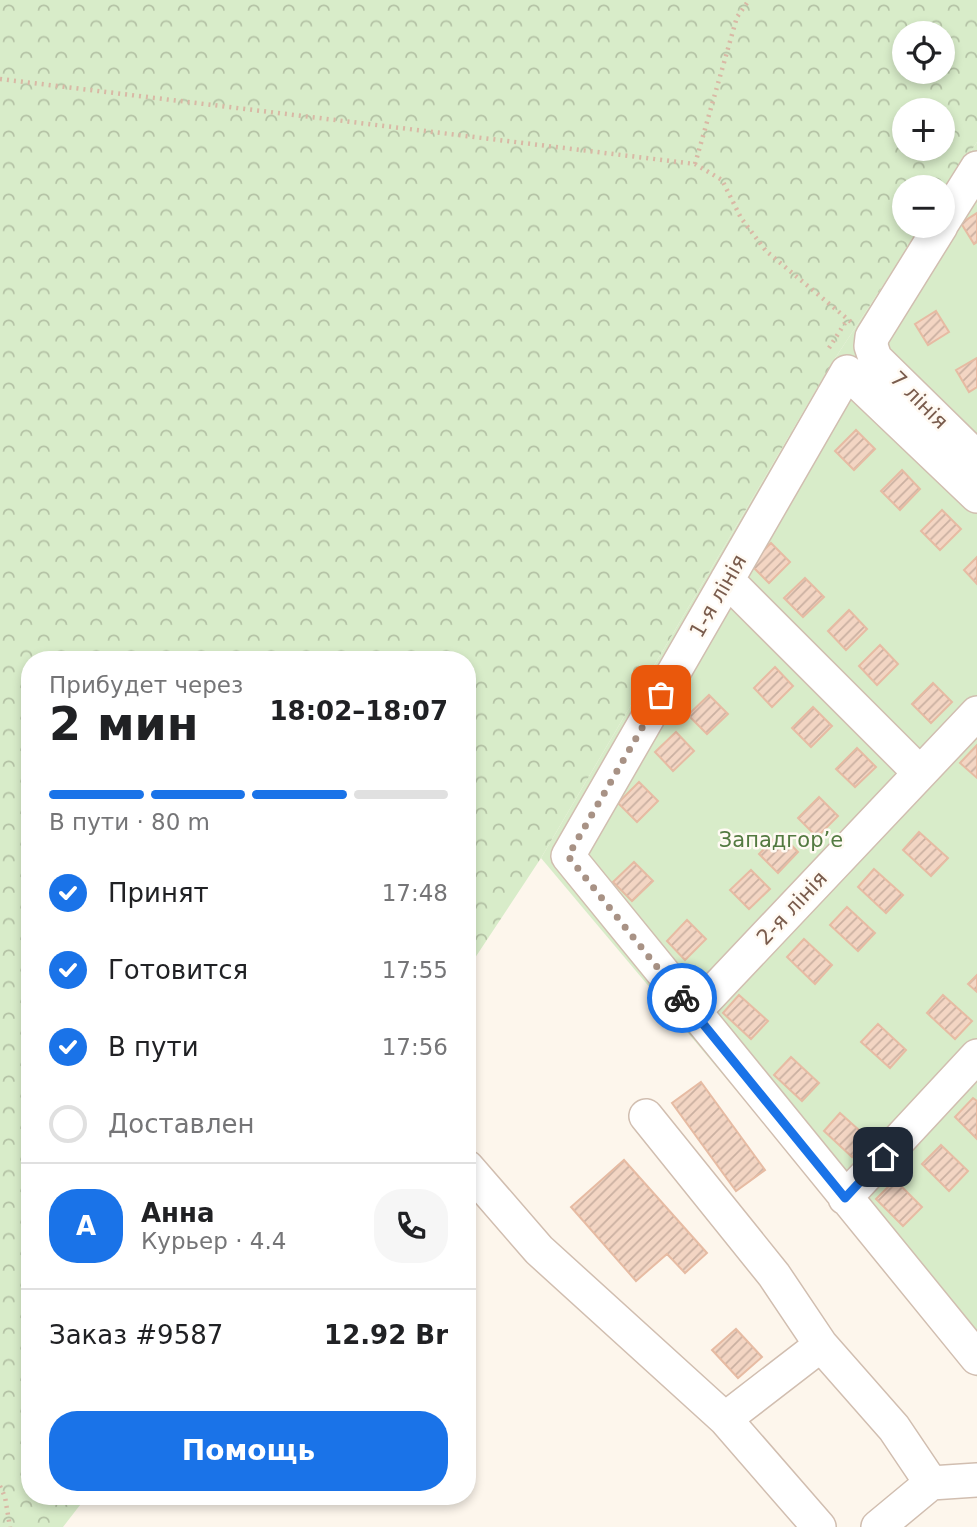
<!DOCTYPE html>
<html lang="ru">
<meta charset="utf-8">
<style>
body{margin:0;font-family:"DejaVu Sans",sans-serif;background:#f6f6f6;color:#202124;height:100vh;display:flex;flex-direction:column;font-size:26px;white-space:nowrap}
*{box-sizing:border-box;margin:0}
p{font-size:23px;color:#757577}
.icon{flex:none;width:38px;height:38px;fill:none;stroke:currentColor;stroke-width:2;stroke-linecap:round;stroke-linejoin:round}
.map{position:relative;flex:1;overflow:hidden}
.side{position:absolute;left:21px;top:651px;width:455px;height:854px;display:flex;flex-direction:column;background:#fff;border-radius:28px;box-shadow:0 4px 10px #0003}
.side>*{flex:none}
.fabs{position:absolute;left:892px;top:21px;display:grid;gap:14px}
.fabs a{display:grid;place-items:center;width:63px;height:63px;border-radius:50%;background:#fff;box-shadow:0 4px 10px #0003;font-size:35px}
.pin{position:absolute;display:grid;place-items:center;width:60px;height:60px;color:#fff;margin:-30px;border-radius:14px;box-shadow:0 4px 10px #0006}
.courier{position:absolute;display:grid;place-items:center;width:70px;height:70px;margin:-35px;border:5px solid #1a73e8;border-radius:50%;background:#fff;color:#222;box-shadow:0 2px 9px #0007}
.summary em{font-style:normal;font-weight:600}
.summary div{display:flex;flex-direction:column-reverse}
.summary{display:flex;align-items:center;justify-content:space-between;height:119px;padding:0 28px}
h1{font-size:46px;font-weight:600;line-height:52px}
.bar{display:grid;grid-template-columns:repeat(4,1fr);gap:10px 7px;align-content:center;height:84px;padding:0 28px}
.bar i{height:9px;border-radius:5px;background:#e0e0e0}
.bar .active{background:#1a73e8}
.bar p{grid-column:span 4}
.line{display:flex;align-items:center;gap:18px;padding:0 28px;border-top:2px solid #e0e0e0}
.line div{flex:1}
.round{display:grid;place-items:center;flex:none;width:74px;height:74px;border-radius:28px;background:#f6f6f6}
ol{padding:0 28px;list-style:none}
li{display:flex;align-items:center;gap:21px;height:77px}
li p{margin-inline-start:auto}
li .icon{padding:7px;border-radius:50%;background:#1a73e8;color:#fff;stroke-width:4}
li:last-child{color:#757577}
li i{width:38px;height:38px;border:4px solid #e0e0e0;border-radius:50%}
.action{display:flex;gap:14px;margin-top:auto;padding:14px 28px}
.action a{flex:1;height:80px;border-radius:28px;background:#1a73e8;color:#fff;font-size:28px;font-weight:600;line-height:80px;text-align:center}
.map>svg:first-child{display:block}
.green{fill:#d8ecc9}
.forest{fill:url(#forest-crowns);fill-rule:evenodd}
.building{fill:url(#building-hatch);stroke:#e6bba3;stroke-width:2}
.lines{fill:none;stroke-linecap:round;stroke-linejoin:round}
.minor-casing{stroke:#d1beb0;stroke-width:36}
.path{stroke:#d9b8a5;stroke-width:4.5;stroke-dasharray:2 5;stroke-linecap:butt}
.minor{stroke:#fff;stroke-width:33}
.done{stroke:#a89285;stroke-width:7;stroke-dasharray:0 12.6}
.route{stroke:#1a73e8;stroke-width:9}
.labels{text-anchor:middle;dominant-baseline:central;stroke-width:5;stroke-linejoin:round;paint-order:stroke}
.street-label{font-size:21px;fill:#7a5c4d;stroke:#fffaf3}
.park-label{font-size:21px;fill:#537a41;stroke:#fffaf3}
</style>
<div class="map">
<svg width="977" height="1527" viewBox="0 0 977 1527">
<defs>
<pattern id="forest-crowns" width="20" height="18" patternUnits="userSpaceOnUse" patternTransform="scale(1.75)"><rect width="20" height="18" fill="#d8ecc9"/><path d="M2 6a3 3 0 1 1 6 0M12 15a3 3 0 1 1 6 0" fill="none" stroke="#b4c2a5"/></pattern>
<pattern id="building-hatch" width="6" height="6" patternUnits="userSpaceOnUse" patternTransform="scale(1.75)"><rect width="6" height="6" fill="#f3d5c3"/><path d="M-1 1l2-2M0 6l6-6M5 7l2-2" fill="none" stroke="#cab0a1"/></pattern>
</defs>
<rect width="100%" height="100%" fill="#fdf6ec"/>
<path class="green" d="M977,142V1377L541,858L832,363Z"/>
<path class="forest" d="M0,0H977V142L943,194V187H905V226H922L832,363L541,858L467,970V660H30V1496H87L63,1527H0ZM905,33H943V72H905ZM905,110H943V149H905Z"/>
<path class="building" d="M977,213V242L974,244L961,223Z
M936,311L949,332L928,345L915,324Z
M977,358V387L969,392L956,370Z
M856,430L875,449L854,470L835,451Z
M902,470L920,489L900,510L881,491Z
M942,510L961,529L940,550L921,531Z
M771,543L790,562L769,583L750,564Z
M977,557V584L964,570Z
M805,578L824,597L803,617L784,598Z
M849,610L867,629L846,650L828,631Z
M880,645L898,664L877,685L859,666Z
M775,667L793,686L772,707L754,688Z
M933,683L952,702L931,723L912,704Z
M709,695L728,714L707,734L688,715Z
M813,707L832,726L811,747L792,728Z
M676,732L694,751L673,771L655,752Z
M977,745V778L960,763Z
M857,748L876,767L855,787L836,769Z
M639,782L658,801L637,822L618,803Z
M819,797L838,816L817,837L798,818Z
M919,832L948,858L931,876L903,850Z
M780,833L798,852L778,873L759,854Z
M634,862L653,881L632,901L613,882Z
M874,869L903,895L886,913L858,887Z
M751,870L770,889L749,909L730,890Z
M847,907L875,933L858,951L830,925Z
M687,920L706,939L685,960L667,941Z
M804,939L832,965L815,984L787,957Z
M977,975V992L968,984Z
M739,995L768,1021L751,1039L723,1013Z
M943,995L972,1021L955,1039L927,1013Z
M878,1024L906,1050L890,1068L861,1042Z
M791,1057L819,1083L802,1101L774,1075Z
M701,1082L765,1170L736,1191L672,1103Z
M973,1098L977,1101V1139L955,1117Z
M840,1113L869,1139L852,1157L824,1131Z
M941,1145L968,1171L949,1191L922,1164Z
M624,1160L707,1253L685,1273L667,1254L636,1281L571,1207Z
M895,1180L922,1207L903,1226L876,1199Z
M736,1329L762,1357L738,1378L712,1350Z"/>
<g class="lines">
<defs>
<path id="minor" d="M943,222L977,168
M941,226L872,337L871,346L875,358L977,458
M977,496L847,372L568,856L977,1358
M727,580L920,773
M694,1012L977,713
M646,1116L774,1275L821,1345L894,1428L931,1483L878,1527
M467,1167L539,1250L725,1419L819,1527
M845,1198L977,1056
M725,1419L821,1345
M931,1483L977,1480"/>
</defs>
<use href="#minor" class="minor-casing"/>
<path class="path" d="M0,79L695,164L722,180L741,218L766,251L851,322
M695,164L737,17L749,0
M829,348L845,323
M0,1486L5,1497L10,1527"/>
<use href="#minor" class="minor"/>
</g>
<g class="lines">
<path class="done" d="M661,695L568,856L682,998"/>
<path class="route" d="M682,998L845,1198L883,1157"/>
</g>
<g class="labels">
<g class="street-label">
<text transform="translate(919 400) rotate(45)">7 лінія</text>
<text transform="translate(718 596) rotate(-60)">1-я лінія</text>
<text transform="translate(792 908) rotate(-47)">2-я лінія</text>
</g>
<g class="park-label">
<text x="781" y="840">Западгорʼе</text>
</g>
</g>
</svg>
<div class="fabs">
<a><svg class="icon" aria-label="locate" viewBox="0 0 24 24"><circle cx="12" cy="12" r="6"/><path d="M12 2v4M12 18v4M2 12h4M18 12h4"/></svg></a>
<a>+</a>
<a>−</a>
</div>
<div class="pin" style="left:661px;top:695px;background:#ea580c"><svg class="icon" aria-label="bag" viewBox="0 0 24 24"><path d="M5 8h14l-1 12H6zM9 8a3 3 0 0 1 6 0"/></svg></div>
<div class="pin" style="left:883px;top:1157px;background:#1f2937"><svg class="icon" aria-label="home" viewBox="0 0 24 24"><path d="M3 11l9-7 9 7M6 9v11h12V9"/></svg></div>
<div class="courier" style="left:682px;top:998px"><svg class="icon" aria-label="bike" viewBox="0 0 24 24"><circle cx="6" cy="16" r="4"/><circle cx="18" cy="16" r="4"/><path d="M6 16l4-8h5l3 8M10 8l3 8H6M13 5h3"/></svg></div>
<section class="side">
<div class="summary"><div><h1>2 мин</h1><p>Прибудет через</p></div><em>18:02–18:07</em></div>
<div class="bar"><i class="active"></i><i class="active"></i><i class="active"></i><i></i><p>В пути · 80 m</p></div>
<ol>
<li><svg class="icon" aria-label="check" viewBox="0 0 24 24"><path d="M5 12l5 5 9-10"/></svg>Принят<p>17:48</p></li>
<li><svg class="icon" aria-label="check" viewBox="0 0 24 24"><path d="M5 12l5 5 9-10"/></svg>Готовится<p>17:55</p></li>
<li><svg class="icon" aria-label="check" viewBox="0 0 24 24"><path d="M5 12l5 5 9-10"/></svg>В пути<p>17:56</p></li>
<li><i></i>Доставлен</li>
</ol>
<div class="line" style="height:126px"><b class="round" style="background:#1a73e8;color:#fff">А</b><div><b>Анна</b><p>Курьер · 4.4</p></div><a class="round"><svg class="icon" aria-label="phone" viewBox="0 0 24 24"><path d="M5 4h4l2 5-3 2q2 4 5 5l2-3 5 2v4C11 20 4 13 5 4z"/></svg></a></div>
<div class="line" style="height:91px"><div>Заказ #9587</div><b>12.92 Br</b></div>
<div class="action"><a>Помощь</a></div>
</section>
</div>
